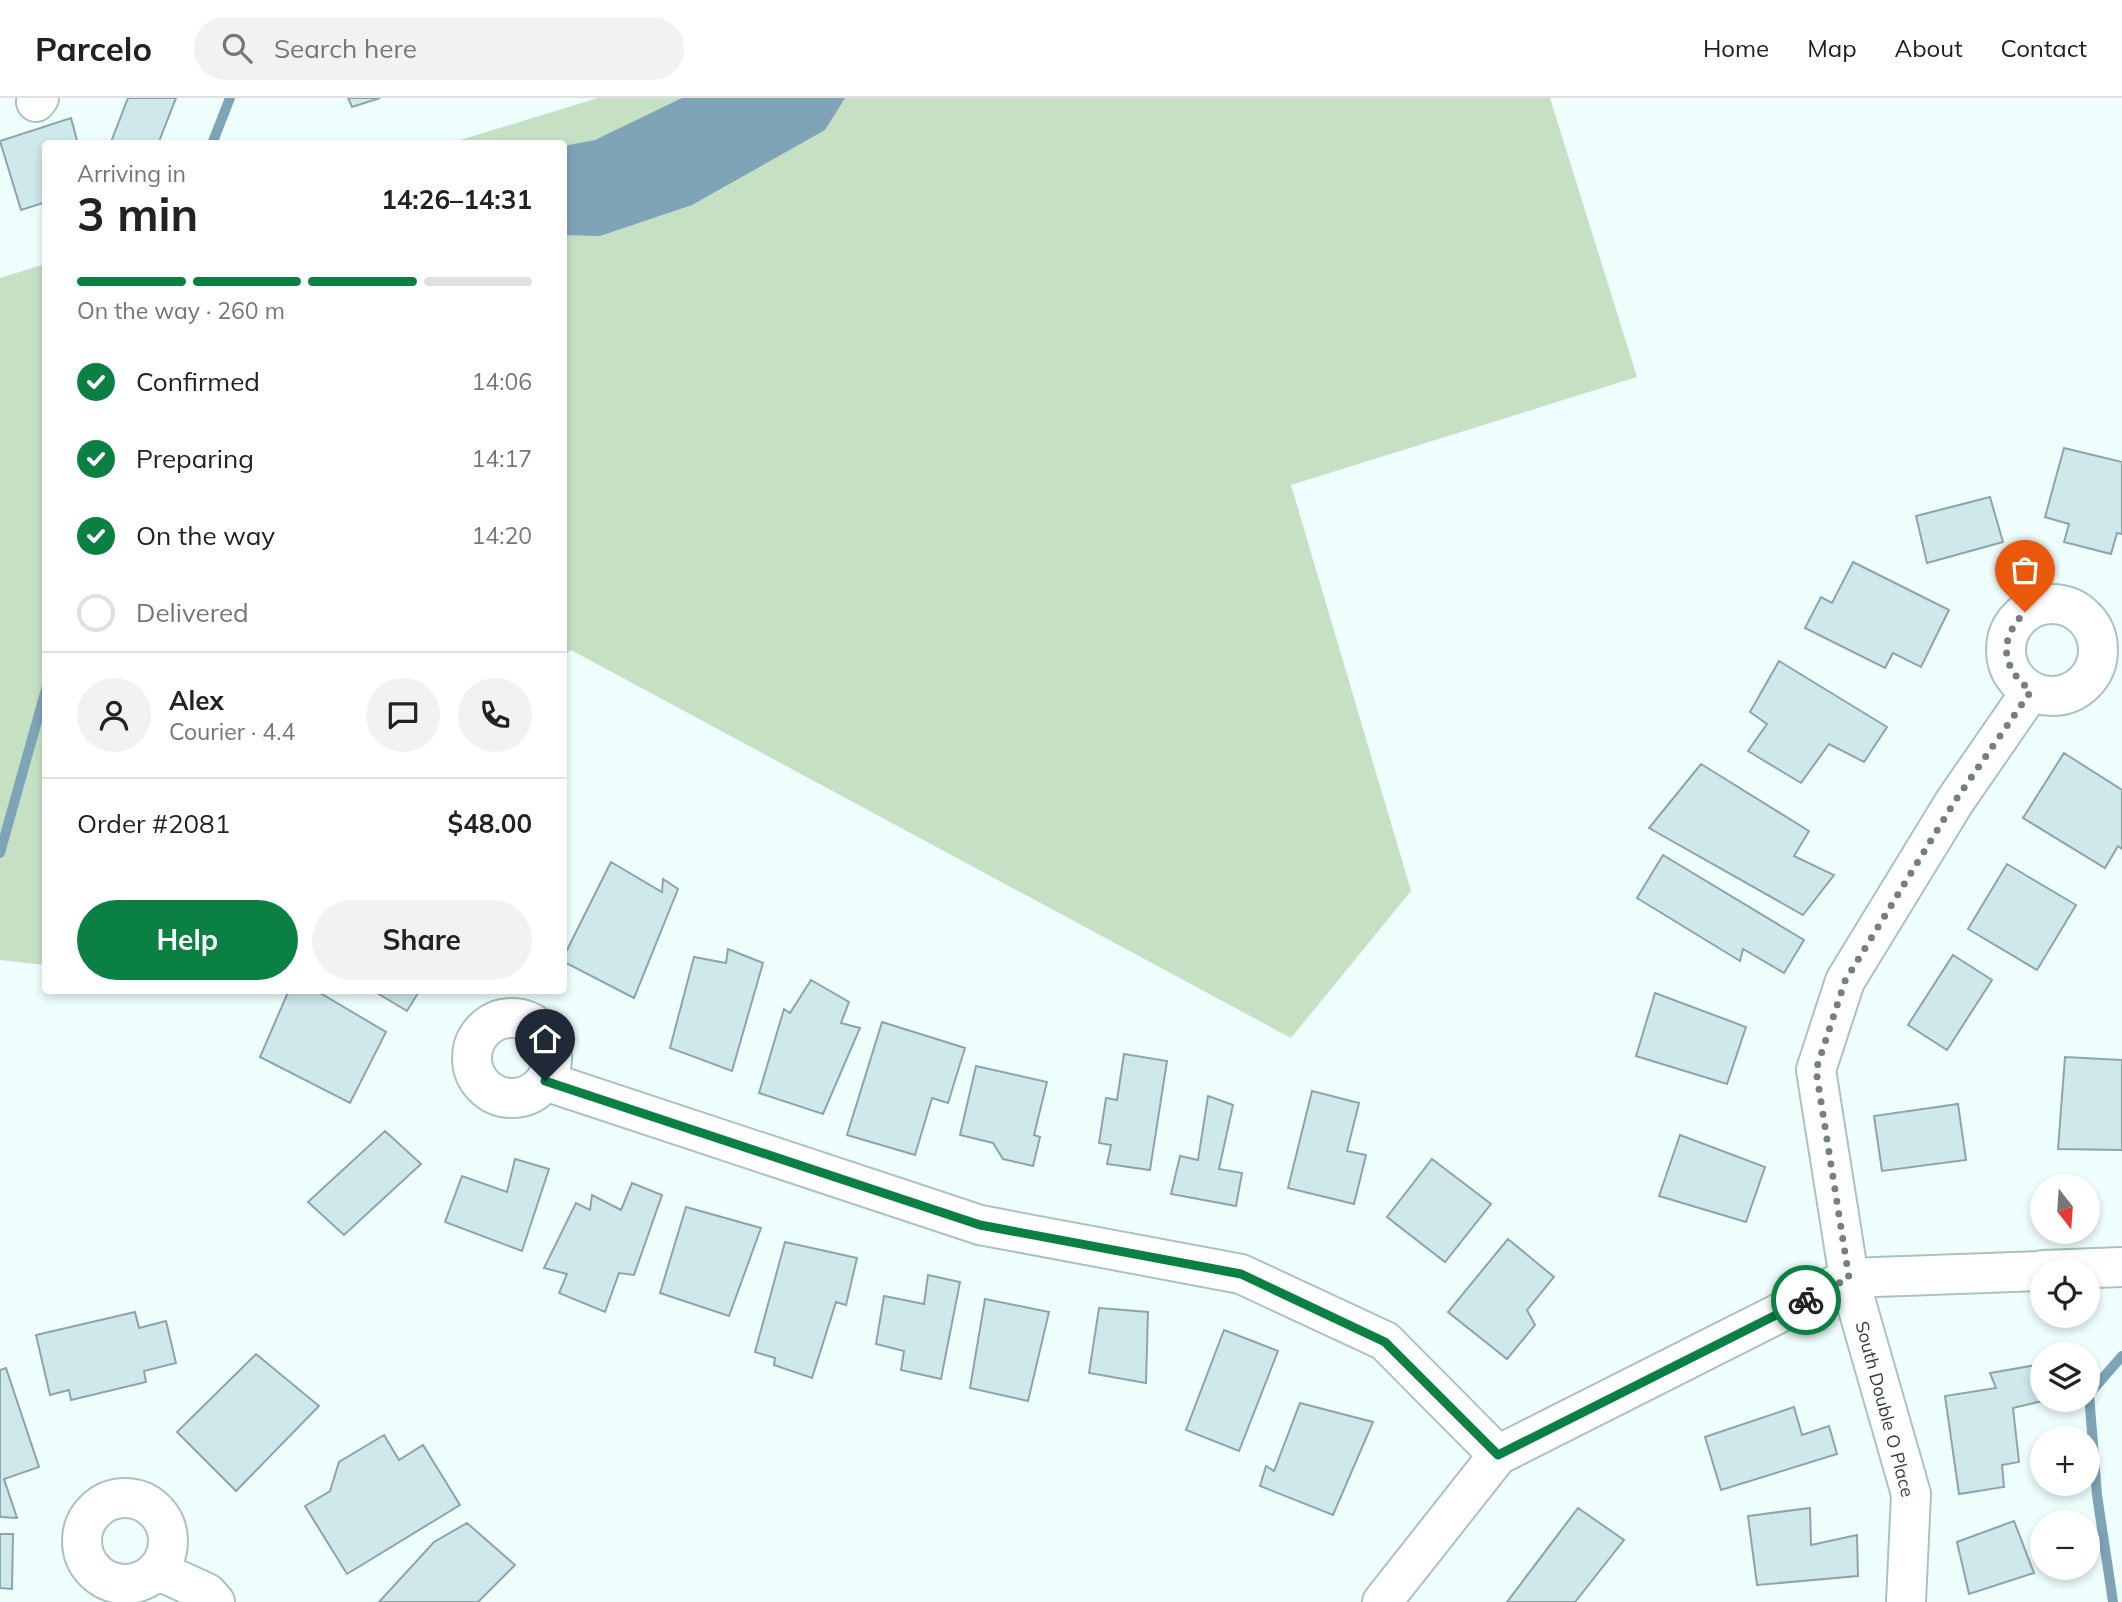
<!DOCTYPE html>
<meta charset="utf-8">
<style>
body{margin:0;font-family:Mulish,sans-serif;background:#f2f2f2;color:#222;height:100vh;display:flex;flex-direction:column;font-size:26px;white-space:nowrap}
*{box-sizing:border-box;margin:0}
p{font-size:23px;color:#767676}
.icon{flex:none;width:38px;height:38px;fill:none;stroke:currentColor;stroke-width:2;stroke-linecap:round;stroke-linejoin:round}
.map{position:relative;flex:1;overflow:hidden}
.side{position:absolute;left:42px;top:42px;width:525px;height:854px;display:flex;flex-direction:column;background:#fff;border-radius:7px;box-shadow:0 4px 10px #0003}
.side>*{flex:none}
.needle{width:46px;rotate:163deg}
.buttons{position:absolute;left:2030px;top:1076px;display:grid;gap:14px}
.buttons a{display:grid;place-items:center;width:70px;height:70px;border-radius:50%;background:#fff;box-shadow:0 4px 10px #0003;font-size:35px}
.pin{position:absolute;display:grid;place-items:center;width:60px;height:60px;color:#fff;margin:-72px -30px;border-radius:50% 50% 50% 0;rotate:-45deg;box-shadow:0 0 7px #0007}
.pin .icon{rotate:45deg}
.courier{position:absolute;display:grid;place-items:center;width:70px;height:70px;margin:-35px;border:5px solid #0b8043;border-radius:50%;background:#fff;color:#222;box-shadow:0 2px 9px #0007}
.headline em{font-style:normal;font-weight:700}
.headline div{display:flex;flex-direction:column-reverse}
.headline{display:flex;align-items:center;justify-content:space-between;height:119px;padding:0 35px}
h1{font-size:46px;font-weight:700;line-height:52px}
.bar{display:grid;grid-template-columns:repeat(4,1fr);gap:10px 7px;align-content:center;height:84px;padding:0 35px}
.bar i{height:9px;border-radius:5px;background:#e0e0e0}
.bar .active{background:#0b8043}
.bar p{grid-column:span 4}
.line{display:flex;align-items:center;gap:18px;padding:0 35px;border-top:2px solid #e0e0e0}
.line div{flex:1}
.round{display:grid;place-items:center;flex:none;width:74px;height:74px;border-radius:37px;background:#f2f2f2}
ol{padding:0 35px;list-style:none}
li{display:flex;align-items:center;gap:21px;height:77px}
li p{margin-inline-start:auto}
li .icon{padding:7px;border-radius:50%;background:#0b8043;color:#fff;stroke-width:4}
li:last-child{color:#767676}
li i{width:38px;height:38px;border:4px solid #e0e0e0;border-radius:50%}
.action{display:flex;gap:14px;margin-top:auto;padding:14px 35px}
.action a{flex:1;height:80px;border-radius:42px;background:#0b8043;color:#fff;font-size:28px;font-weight:700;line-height:80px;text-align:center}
.action a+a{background:#f2f2f2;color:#222}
header{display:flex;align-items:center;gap:42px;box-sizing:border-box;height:98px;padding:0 35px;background:#fff;border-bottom:2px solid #e0e0e0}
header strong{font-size:33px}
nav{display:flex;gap:38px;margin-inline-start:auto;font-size:24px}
.search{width:490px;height:63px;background:#f2f2f2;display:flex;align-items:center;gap:18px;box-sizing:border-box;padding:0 24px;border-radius:38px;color:#767676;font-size:26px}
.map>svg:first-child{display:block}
.green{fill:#c6e0c4}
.water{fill:#7fa4b8}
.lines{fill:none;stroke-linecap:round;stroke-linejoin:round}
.stream{stroke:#7fa4b8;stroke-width:10}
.building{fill:#cee8ec;stroke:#8da5aa;stroke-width:2}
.minor-casing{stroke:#aac3c0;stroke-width:42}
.minor{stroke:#fff;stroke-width:38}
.done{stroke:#74807f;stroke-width:7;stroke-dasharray:0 12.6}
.route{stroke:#0b8043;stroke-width:9}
.labels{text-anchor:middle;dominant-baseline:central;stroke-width:6;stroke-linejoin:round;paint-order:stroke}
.street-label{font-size:18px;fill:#323c3b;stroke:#fff}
</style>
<header>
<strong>Parcelo</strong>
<div class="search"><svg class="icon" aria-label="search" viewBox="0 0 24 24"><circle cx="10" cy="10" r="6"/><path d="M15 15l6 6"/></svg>Search here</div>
<nav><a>Home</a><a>Map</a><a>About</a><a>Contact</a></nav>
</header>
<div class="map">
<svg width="2122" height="1504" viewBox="0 0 2122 1504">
<rect width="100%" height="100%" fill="#effffd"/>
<path class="green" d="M598,0H1550L1637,279L1291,387L1411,793L1291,940L571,552L564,557V46H447Z
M45,166H46L45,867L0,862V180Z"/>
<path class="water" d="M682,0H845L825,32L692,107L600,138L564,137V48L595,42Z"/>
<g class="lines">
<path class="stream" d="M212,46L230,0
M0,755L46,591
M2113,1504L2097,1397L2089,1296L2122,1258"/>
</g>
<path class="building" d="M128,0H176L158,46L111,44Z
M348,0H380L352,9Z
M71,20L78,46H46V104L21,112L0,43Z
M2064,350L2122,364V436L2117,435L2111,456L2064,444L2069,426L2045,419Z
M1990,399L2003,444L1927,465L1916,418Z
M1853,464L1949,512L1921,569L1893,555L1885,570L1805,530L1821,499L1832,505Z
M1779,563L1887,629L1864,664L1829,646L1801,685L1748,653L1767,626L1750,614Z
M2064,655L2122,692V751L2118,748L2105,770L2023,720Z
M1701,666L1809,733L1794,758L1834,777L1803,817L1649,730Z
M1663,757L1804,842L1784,875L1743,851L1740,863L1637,800Z
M611,764L662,794L663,781L678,791L634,900L564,864V858Z
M2007,766L2076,807L2037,872L1968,831Z
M728,851L763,865L732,973L670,950L694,859L726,865Z
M1953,857L1992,882L1947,952L1908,927Z
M811,882L849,904L841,925L860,930L823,1016L759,995L784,911L790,915Z
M289,892H315L386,934L350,1005L260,959Z
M372,892H420L407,913Z
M1655,895L1746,929L1727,986L1636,958Z
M882,924L965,950L948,1005L932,1000L915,1057L847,1037Z
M1124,956L1167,963L1150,1072L1107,1066L1111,1047L1099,1045L1106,1000L1117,1002Z
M2065,959L2122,962V1052L2058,1051Z
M976,968L1047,984L1034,1037L1040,1039L1033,1068L1003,1061L993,1045L960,1037Z
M1312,993L1359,1005L1347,1053L1366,1057L1354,1106L1288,1090Z
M1208,998L1233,1007L1219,1071L1242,1075L1236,1108L1171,1096L1180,1058L1198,1062Z
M1958,1006L1966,1062L1882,1073L1874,1018Z
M385,1033L421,1066L344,1137L308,1104Z
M1680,1037L1765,1069L1746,1124L1659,1098Z
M515,1061L549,1071L522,1153L445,1124L462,1078L507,1094Z
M1432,1061L1491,1106L1445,1164L1387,1119Z
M632,1085L662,1097L634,1177L619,1175L605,1214L559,1195L567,1176L544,1170L576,1105L590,1112L592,1097L621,1112Z
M686,1109L761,1130L729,1218L660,1195Z
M1508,1141L1554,1179L1527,1212L1535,1227L1507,1261L1448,1214Z
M785,1144L857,1160L846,1207L836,1204L812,1280L774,1267L775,1260L755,1254Z
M928,1177L960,1184L941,1281L901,1272L904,1253L876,1246L884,1198L924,1206Z
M985,1201L1049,1214L1028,1303L970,1290Z
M1099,1210L1148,1214L1146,1285L1089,1275Z
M135,1214L139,1230L166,1223L176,1265L144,1273L146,1284L71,1302L69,1292L50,1297L36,1237Z
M1224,1232L1278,1253L1239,1353L1186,1332Z
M256,1256L319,1308L236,1393L177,1334Z
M2042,1266V1302H2047L2013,1310L2019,1364L2002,1367L2004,1389L1959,1396L1945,1298L1996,1290L1990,1275Z
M6,1270L39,1369L4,1381L17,1420L0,1419V1272Z
M1300,1305L1373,1324L1333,1417L1260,1388L1266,1368L1274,1373Z
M1794,1309L1802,1337L1829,1328L1837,1356L1721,1392L1705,1339Z
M384,1337L399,1362L423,1347L460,1407L347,1476L305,1408L330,1393L339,1364Z
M1578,1410L1624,1442L1575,1504H1507Z
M1810,1410L1811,1447L1857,1437L1858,1478L1757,1487L1748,1418Z
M2014,1423L2034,1475L1969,1496L1957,1444Z
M467,1425L515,1467L478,1504H379L434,1444Z
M0,1436H13L12,1491L0,1490Z"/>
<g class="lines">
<defs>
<path id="minor" d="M36,4L39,0
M2006 552a46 46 0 1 1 92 0a46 46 0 1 1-92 0Z
M472 960a40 40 0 1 1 80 0a40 40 0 1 1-80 0Z
M545,983L980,1127L1241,1176L1385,1243L1498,1357
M2043,1172L2122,1169
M82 1443a43 43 0 1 1 86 0a43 43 0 1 1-86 0Z
M157,1472L207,1495L215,1504
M1382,1504L1498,1357L1849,1180L2042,1173
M1906,1504L1911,1396L1849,1180L1816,972L1845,883L1955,703L2031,593"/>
</defs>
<use href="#minor" class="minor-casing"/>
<use href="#minor" class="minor"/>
</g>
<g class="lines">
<path class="done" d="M1806,1202L1849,1180L1816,972L1845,883L1955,703L2031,593C2001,569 1998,542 2025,514"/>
<path class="route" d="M545,983L980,1127L1241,1176L1385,1244L1498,1357L1806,1202"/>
</g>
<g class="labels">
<g class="street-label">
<text transform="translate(1885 1311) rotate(75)">South Double O Place</text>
</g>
</g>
</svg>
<div class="buttons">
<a><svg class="needle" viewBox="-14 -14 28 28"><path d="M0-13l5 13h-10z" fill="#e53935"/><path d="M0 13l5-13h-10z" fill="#767676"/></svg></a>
<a><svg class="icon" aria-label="locate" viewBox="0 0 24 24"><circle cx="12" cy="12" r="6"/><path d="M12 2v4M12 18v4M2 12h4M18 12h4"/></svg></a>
<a><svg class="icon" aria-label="layers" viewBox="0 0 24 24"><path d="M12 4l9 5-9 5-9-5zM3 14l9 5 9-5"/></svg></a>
<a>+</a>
<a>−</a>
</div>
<div class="pin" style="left:2025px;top:514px;background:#ea580c"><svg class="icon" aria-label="bag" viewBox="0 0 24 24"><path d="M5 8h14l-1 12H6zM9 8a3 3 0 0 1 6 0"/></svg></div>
<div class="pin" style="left:545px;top:983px;background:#1f2937"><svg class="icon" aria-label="home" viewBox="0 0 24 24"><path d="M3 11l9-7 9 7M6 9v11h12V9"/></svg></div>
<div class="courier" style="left:1806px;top:1202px"><svg class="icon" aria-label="bike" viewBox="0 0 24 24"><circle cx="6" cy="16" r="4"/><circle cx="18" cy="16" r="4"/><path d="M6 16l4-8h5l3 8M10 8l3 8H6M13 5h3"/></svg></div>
<section class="side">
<div class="headline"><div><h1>3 min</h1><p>Arriving in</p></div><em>14:26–14:31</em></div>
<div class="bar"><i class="active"></i><i class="active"></i><i class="active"></i><i></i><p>On the way · 260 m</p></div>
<ol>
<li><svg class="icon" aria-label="check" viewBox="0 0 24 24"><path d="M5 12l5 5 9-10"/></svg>Confirmed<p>14:06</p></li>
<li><svg class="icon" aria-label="check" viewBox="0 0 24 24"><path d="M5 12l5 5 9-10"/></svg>Preparing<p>14:17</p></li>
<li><svg class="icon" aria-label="check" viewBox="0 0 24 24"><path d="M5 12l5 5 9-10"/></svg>On the way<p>14:20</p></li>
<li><i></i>Delivered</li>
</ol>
<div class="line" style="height:126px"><a class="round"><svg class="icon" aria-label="person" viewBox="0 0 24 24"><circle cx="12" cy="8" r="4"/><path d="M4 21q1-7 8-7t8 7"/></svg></a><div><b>Alex</b><p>Courier · 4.4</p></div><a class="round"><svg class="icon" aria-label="chat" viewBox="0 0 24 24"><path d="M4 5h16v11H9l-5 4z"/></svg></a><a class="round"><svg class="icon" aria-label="phone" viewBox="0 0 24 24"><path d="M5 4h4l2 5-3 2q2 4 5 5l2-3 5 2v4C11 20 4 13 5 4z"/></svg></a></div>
<div class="line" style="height:91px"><div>Order #2081</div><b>$48.00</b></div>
<div class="action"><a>Help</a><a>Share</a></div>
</section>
</div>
